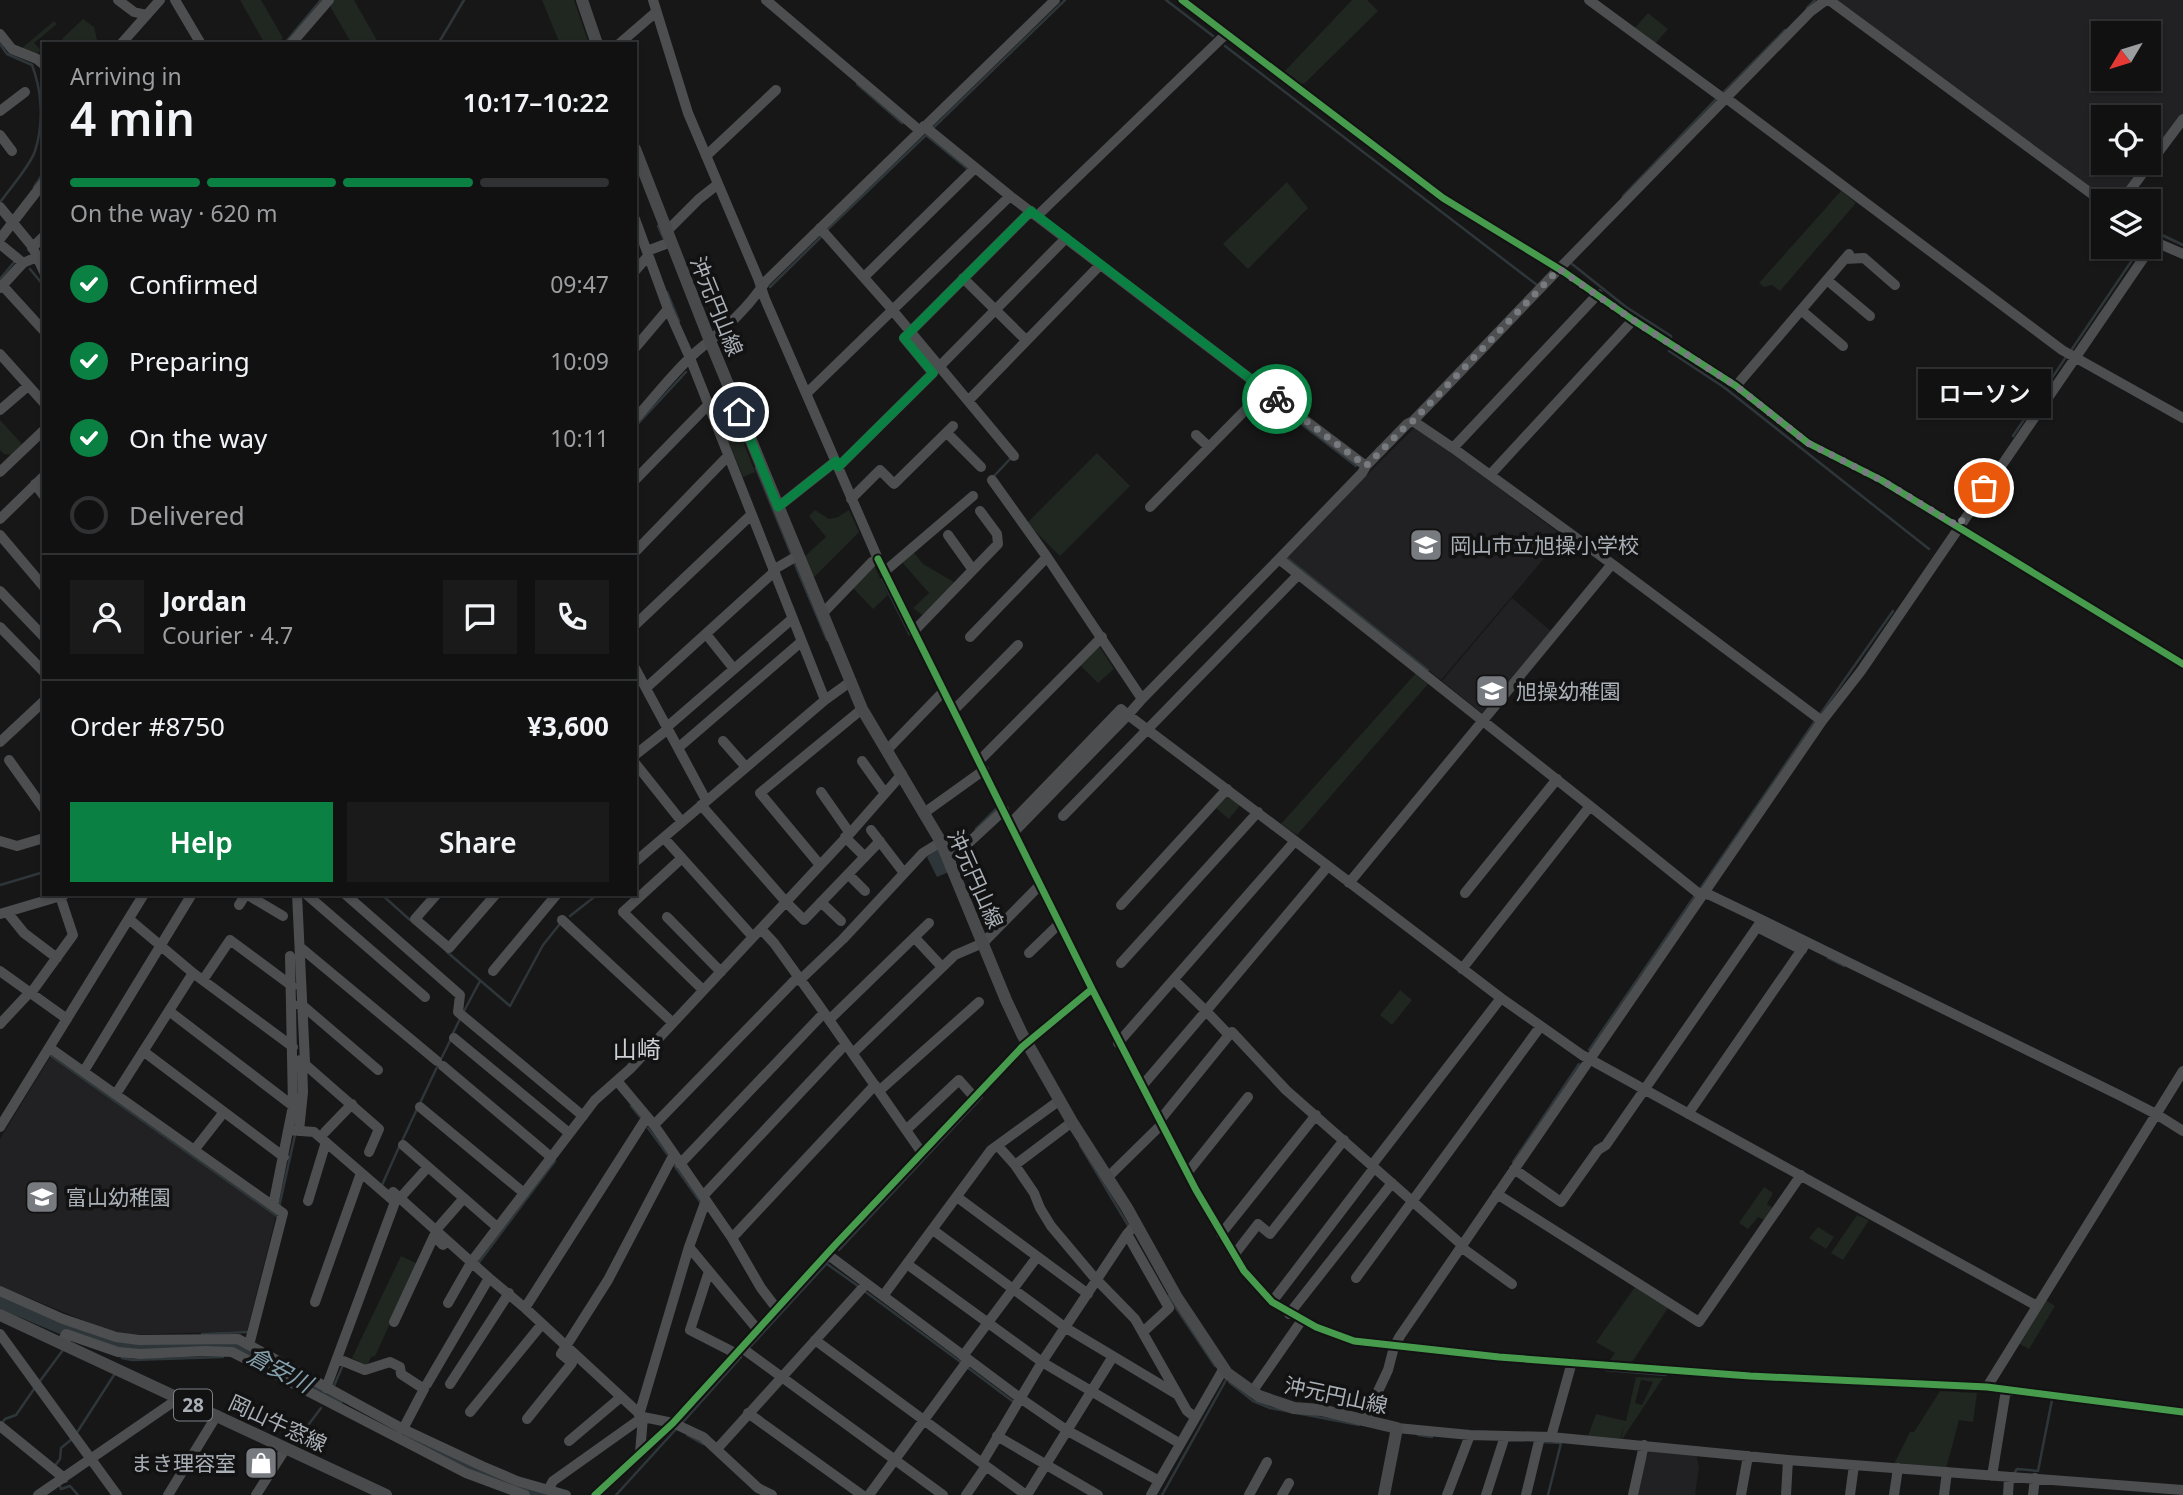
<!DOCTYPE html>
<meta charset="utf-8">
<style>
body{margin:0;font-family:"Noto Sans","Noto Sans JP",sans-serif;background:#1a1a1b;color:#f1f3f6;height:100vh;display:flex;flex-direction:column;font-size:26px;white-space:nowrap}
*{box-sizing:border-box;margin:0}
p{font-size:23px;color:#9c9d9f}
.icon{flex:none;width:38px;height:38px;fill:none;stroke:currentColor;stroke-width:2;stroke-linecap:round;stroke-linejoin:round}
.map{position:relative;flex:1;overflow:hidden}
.drawer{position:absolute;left:42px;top:42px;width:595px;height:854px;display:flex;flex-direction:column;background:#111112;border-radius:0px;box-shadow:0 2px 5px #0004,0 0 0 2px #303132}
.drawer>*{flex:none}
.needle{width:46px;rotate:232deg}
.buttons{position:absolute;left:2091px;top:21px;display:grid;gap:14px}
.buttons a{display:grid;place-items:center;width:70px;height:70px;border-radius:0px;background:#111112;box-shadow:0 2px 5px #0004,0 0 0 2px #303132;font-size:35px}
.pin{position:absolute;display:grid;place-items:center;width:60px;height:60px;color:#fff;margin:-30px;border:4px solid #fff;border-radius:50%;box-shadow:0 2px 7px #0007}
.courier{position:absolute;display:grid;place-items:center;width:70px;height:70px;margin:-35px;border:5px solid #0b8043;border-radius:50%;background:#fff;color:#222;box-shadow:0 2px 9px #0007}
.bubble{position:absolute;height:49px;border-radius:0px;background:#111112;box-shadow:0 2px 5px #0004,0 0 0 2px #303132;font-size:23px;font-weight:600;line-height:49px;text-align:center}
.overview em{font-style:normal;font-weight:600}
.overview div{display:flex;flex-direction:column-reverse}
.overview{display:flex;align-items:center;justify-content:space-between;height:119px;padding:0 28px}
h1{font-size:46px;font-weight:600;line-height:52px}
.bar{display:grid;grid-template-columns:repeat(4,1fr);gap:10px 7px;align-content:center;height:84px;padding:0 28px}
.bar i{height:9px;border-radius:5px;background:#303132}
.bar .selected{background:#0b8043}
.bar p{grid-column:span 4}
.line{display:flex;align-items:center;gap:18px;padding:0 28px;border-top:2px solid #303132}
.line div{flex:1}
.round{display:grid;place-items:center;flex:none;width:74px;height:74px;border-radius:0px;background:#1a1a1b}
ol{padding:0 28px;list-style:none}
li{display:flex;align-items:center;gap:21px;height:77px}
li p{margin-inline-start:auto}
li .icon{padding:7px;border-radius:50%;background:#0b8043;color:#fff;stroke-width:4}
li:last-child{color:#9c9d9f}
li i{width:38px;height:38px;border:4px solid #303132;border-radius:50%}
.cta{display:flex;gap:14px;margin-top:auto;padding:14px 28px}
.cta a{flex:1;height:80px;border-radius:0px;background:#0b8043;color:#fff;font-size:28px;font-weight:600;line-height:80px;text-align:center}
.cta a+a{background:#1a1a1b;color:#f1f3f6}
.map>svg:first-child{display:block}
.built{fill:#212123;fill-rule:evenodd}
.green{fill:#202620;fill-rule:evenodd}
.water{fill:#2e363a}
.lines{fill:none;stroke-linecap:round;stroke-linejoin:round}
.stream{stroke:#2e363a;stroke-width:2.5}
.river{stroke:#2e363a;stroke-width:16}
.minor{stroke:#4c4e50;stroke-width:10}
.major{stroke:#494a4c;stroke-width:12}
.cycleway-casing{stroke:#121213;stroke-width:11}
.cycleway{stroke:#469c4c;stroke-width:7}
.done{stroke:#777a7f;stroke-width:7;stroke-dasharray:0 12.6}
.route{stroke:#0b8043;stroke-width:9}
.labels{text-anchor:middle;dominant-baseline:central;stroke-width:7;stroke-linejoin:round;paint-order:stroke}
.shield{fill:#121213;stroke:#7c8186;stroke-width:2}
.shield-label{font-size:19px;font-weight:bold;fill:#aab0b7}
.street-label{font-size:21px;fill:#aab0b7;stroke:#121213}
.poi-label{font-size:21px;fill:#aab0b7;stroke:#121213;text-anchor:start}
.water-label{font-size:23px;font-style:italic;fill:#85a1ae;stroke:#121213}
.quarter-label{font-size:24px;fill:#cbced3;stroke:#121213}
</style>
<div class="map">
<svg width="2183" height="1495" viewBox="0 0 2183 1495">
<rect width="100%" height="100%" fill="#171718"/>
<path class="built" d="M1834,0H2183V115L2149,162V117H2104V163H2148L2120,201H2105ZM2104,33H2149V79H2104Z
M1416,426L1563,536L1441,680L1288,558L1287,554Z
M1512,598L1552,632L1482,713L1442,681Z
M50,1057L276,1216L247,1331L128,1335L102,1328L0,1286V1139Z
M1655,1448L1696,1453L1699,1468L1695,1495H1635L1640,1471L1649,1452Z"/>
<path class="green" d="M240,0H261L283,38L278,44H265Z
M333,0H354L379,44H352L331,8L330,4Z
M542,0H574L589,44H560Z
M1352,0H1367L1378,11L1305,83L1301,84L1284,72Z
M1648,13L1668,29L1654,45L1633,30Z
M83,19L94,27L98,44H67L62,39Z
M54,21L57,24L34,43L41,50L37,54L21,49Z
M1287,182L1308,208L1248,269L1223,244Z
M1841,191L1856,203L1780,291L1772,285L1764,287L1759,283Z
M0,420L22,444L12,455L4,454L0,450Z
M736,423L755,472L743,477L723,428Z
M1097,453L1130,486L1060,556L1027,523Z
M815,510L829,519L838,517L849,510L859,532L812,579L804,557L826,537L809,516Z
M912,550L923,564L954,582L925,617L913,608L929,593L900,560Z
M874,565L888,595L873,609L852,587Z
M1099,646L1114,669L1098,683L1079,664Z
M1416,673L1428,684L1297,835L1281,824Z
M1226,796L1241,804L1229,819L1216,808Z
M1400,990L1412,1000L1392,1025L1380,1015Z
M1764,1187L1773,1193L1767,1204L1773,1208L1765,1220L1758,1217L1748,1229L1739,1223Z
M1857,1215L1869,1220L1843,1260L1831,1253Z
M1818,1227L1834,1237L1826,1249L1809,1238Z
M401,1256L418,1264L375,1356L371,1357L367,1366L352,1358Z
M1635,1287L1668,1308L1630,1365L1608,1363L1615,1353L1596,1342Z
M2044,1299L2055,1306L2029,1349L2018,1343Z
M1636,1377L1663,1378L1621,1441L1624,1425L1620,1440L1588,1436L1596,1414L1626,1421ZM1641,1380L1653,1382L1642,1405L1635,1403Z
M1940,1391L1977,1393L1973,1422L1959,1420L1946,1469L1894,1464L1910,1432H1914Z"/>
<path class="water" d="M940,848L951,871L937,877L927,857Z"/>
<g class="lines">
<path class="stream" d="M1166,0L1213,36
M1807,8L1815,0
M0,44L7,54L32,65C42,91 44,123 35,151C30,166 11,187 1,201
M284,44L321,0
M438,44L464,0
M1225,46L1537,285
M857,84L902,123
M1723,93L1785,30
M933,128L1065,0
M926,135L969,170
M34,187L44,172
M1623,196L1718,97
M658,226L665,242
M827,230L928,133
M2155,234L2162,235L2183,245
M1572,264L1626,307L1671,336V338
M30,269L44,286
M0,279L16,260
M770,287L823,235
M667,292L679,321
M1669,351L1725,388L1929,549
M2070,352L2141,247
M1270,400L1356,466
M635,427L686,372
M2013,436L2066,357
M756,468L792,556
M994,476L1011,458
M1287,558L1428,670
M794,562L827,640
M882,579L909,633
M1819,716L1893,611
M976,829L998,807
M0,885L44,872
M1700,889L1815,721
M381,894L410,920
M570,916L598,894
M447,952L510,1006L543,945L559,925
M1828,958L1844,966
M464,1011L480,981
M453,1033L461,1017
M1589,1050L1696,894
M51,1056L277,1216
M441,1059L451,1039
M420,1103L438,1065
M631,1106L640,1117
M648,1128L667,1154
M402,1141L417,1109
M1080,1145L1129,1227
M1513,1162L1579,1064
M674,1165L701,1203
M382,1185L399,1147
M279,1207L295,1135
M839,1250L982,1097
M827,1264L858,1286
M477,1265L555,1161
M863,1290L962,1363
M1168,1296L1215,1366
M202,1334L248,1332
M748,1349L828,1262
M122,1358L132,1360L223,1357
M967,1367L1015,1403
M1606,1370L1666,1375
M40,1381L63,1350
M1229,1382L1253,1401L1270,1408L1359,1425
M333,1388L343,1365
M683,1422L741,1357
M1,1424L5,1419L16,1415L34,1389
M76,1434L114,1375
M687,1435L703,1444
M1418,1435L1432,1437
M1541,1442L1561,1443L1548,1495
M294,1444L321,1408
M54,1467L60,1459L61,1448L72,1439
M2013,1475L2017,1469L2038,1471L2052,1400
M60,1486L61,1489L70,1486L78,1495
M616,1495L677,1428
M1162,1495L1226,1380"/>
<path class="river" d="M0,1300C41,1317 88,1341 132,1347C160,1351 200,1346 229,1345L238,1347L335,1400
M411,1439L490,1477L544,1495"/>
<path class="minor" d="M118,0L134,12L147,15
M175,0L201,44
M653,0L688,113L758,278L765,299L878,559L872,562L822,614
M766,0L919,130
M1182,0L1443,198L1564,272L1633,320L1736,386L1808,443L1881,480L2183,664
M1589,0L1724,99
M1829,0L2104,203
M0,34L12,49L37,59L44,65
M121,44L160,0
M291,44L329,0
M619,44L656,12
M1726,98L2062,350L2183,418
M0,111L25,92
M924,126L1010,196L1265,390L1209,447
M0,135L12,151
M706,156L776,90
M2122,201L2183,119
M0,207L32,246L44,272
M1037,216L1226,34
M635,219L668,309L690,358L825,700L850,682
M820,228L889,306L1014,456
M666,232L699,199L718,184
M2149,235L2160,244L2183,254
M0,239L44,182
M0,244L23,263
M32,248L44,236
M647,251L671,242
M1845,259L1864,258L1895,285
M635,271L648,256
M864,277L974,169
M963,278L1026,340
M1827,280L1870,316
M3,286L44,331
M0,288L23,263L37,257
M1801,310L1843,346
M635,348L668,309
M0,354L44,403
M939,367L1066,238
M1736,386L1849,254
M1265,390L1366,466L1407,424L1413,421L1554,274L1810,12L1826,0
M807,393L1010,196
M968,401L1100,265
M0,410L28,386
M635,419C655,397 679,365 702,347C727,327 748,308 766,281L1055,0
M1413,421L1453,448L1598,294
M947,433L981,467
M838,467L933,373L904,338L1031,211
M0,472L44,430
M1490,475L1633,320
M635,480L708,405
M35,484L44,496
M851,499L880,470L894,484L953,426
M778,507L836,461
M1150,507L1209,447L1196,435
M0,519L44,476
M0,535L44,587
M948,535L973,570
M635,552L728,456
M1047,557L1142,699L1279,559L1590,806
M1279,559L1362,473L1366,466
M1612,564L1822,721L1861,671L2147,253L2160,244
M773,570L797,556
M884,572L973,496
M0,591L44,637
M635,625L751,515
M0,627L44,672
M913,632L998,544L997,534L980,511
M706,634L734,669
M970,637L1047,557L992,480
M635,668L706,800
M646,688L774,572
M953,711L1018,645
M667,727L792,619
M723,741L745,766
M0,742L44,701
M678,748L801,642
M887,750L943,692
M635,755L668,729
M9,760L44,809
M862,761L884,792
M979,761L1102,637
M635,763L682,822
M821,792L849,832
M701,805L786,902L804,920L880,841
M924,813L984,770
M1063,816L1298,575
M1011,823L1121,709L1128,715L1142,699
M871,830L904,873
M1014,832L1128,715L1295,841L1118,1043
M845,837L865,857
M664,838L753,937
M0,841L17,846L44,838
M682,858L623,912L703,990
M949,861L1004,810
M635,862L825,700
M820,865L760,793L862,709
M1328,866L1501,998L1582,1055L2037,1306
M848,874L865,891
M1349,883L1612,564L1453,448
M1465,893L1557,779
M297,894L305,1062
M306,894L425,997
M345,894L460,995L458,1012L583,1116
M437,894L415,919L449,948L496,894
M821,902L841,921
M239,905L246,894L283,916
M1121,905L1227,789
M7,912L24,933L57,958
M0,914L64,895
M667,917L721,972
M129,919L193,973L293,1047
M562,920L673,1023
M1757,927L1802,950
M761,929L774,943L818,1004L922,1153
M915,938L942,967
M300,947L437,1061
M1029,953L1059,924
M1121,963L1258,812
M1462,969L1590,806L1698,893L1710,895L1762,920L2119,1095L2156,1114L2183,1131
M0,971L67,1019
M493,971L557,894
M203,980L230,940L292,986
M1174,980L1206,1011L1328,866L1295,841
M1092,989L1196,1190L1244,1271L1272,1302L1316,1327L1354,1341L1499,1357L1750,1376L1987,1387L2183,1412
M31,993L73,935L60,896
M299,1005H302L378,1070
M169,1011L293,1106
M829,1020L929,923
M0,1024L30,992
M1229,1035L1232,1032L1286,1090L1462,1245
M454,1038L569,1133
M50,1048L283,1213L249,1345
M143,1051L284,1157
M853,1053L955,955L983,943L1040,885
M300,1060L379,1129L369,1152
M443,1066L551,1157
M84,1071L192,894
M618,1082L654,1125L732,1238L761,1288L777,1309
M1142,1086L1206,1011L1229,1035L1160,1120
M879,1091L979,1002
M116,1094L193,973
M420,1107L524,1193
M1688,1114L1807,942
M654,1125L794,981L800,980L843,939L923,853L941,842
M0,1127L144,894
M289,1130L314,1132L395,1202L326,1388
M906,1130L959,1080L974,1097
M299,1131L303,1092L302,1060
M325,1132L352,1104
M403,1145L497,1227
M998,1146L1015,1165L1034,1193L1040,1208L1051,1226L1093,1276L1135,1319L1178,1395
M195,1149L224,1112
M680,1164L820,1017
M1015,1165L1072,1122
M1372,1165L1501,998
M1514,1169L1561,1202L1598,1150L1606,1145L1762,920
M1188,1172L1248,1097
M1107,1178L1162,1124
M393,1192L489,1278
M1497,1194L1699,1322L1801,1175
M703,1196L841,1049
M957,1197L1088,1294
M400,1198L428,1167
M308,1201L326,1142
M273,1206L293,1106L290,956
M436,1230L464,1198
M933,1230L1066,1328L1178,1395L1187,1411L1195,1417
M1127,1234L1169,1308L1143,1332
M1221,1234L1316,1115
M732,1238L875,1085
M689,1247L758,1330
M1461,1247L1512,1284
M827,1254L1020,1398L1068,1431L1159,1481
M1234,1255L1258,1224L1270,1234L1344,1140
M907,1264L1042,1362L1179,1443
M709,1271L690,1330L737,1354
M1356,1278L1540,1027
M0,1291L63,1319L116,1337L139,1340L238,1339L403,1429L482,1466L517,1481L566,1495
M883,1296L991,1150L1060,1100
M315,1302L361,1173
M1272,1302L1374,1168
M448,1303L472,1261L595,1100L630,1069L853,830L902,774
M525,1308L647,1117
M1289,1314L1392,1183
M394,1322L434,1236L443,1245
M0,1334L117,1495
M815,1340L982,1463
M61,1344L66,1334L118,1352L140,1354L205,1351L232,1352L466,1473L525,1495
M742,1348L943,1495
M963,1356L1037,1257
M338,1361H343L365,1370L390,1362L400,1367L401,1374L424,1389L403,1429
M427,1384L489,1278L525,1308L643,1417L673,1423L703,1437L758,1488L772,1495
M450,1384L509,1293
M1987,1387L2183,1071
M1252,1392L1302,1320
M470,1412L542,1324
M748,1413L862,1495
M639,1415L689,1247L706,1200
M527,1419L572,1363L561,1354L608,1280L674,1154
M1364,1421L1388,1370L1394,1347L1400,1336L1822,721
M0,1426L64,1478
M1397,1428L1470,1435L1551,1437L1788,1460L2183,1490
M997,1436L1098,1495
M1551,1437L1572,1362
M569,1441L621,1397
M717,1449L866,1284
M640,1453L643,1417
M986,1466L1026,1495
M1992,1476L2006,1390
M548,1490L553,1481L643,1417
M38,1495L179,1398
M168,1495L217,1415
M256,1495L286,1448
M595,1495L673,1423L834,1246L1022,1047L1092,989L878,559
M869,1495L968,1360
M966,1495L986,1466L982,1463L1042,1362L1127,1234L1135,1225
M1027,1495L1112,1358
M1151,1495L1224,1368
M1249,1495L1267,1462
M1282,1495L1289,1483
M1447,1495L1470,1435
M1486,1495L1505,1436
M1526,1495L1540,1437
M1633,1495L1644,1445
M1741,1495L1748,1456
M1786,1495L1788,1460
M1850,1495L1854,1465
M1894,1495L1898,1468
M1944,1495L1947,1472
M2008,1495L2009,1478
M2033,1495L2035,1478"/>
<path class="major" d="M582,0L597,44
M635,149L710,341L862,709L941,842L1006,1000L1022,1034L1072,1122L1127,1208L1176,1296L1227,1373L1259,1396L1294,1408L1321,1410L1397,1428L1384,1495
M0,1315L386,1495"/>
<defs>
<path id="cycleway" d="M1182,0L1443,198L1564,272L1633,320L1736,386L1808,443L1881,480L2183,664
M1092,989L1196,1190L1244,1271L1272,1302L1316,1327L1354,1341L1499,1357L1750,1376L1987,1387L2183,1412
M595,1495L673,1423L834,1246L1022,1047L1092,989L878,559"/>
</defs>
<use href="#cycleway" class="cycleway-casing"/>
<use href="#cycleway" class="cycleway"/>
</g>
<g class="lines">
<path class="done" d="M1277,399L1366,466L1408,424L1413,421L1559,269L1633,320L1736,386L1808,443L1881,480L1958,526L1984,488"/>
<path class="route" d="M739,412L778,507L836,461L838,467L933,373L904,338L1031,211L1277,399"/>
</g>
<defs>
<symbol id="school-square" viewBox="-11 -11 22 22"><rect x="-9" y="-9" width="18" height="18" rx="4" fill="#777a7f" stroke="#121213"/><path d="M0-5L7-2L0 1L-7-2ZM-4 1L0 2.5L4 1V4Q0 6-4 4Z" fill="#fff"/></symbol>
<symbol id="shop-square" viewBox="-11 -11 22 22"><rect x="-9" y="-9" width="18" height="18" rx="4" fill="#777a7f" stroke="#121213"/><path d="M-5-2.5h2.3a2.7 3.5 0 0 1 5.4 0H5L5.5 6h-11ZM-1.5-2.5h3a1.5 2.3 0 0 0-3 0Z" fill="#fff"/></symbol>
</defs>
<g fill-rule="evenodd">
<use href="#school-square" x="1407" y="526" width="38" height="38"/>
<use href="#school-square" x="1473" y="672" width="38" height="38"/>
<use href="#school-square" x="23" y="1178" width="38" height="38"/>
<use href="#shop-square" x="242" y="1444" width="38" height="38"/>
</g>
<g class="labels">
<rect class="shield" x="174" y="1389.5" width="38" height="31" rx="5"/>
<g class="shield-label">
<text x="193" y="1405">28</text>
</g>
<g class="street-label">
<text transform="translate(717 306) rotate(68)">沖元円山線</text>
<text transform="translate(976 879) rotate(66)">沖元円山線</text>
<text transform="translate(1336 1395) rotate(12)">沖元円山線</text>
<text transform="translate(278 1423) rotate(25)">岡山牛窓線</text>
</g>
<g class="poi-label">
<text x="1450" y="545">岡山市立旭操小学校</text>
<text x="1516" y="691">旭操幼稚園</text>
<text x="66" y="1197">富山幼稚園</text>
<text x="236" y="1463" text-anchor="end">まき理容室</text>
</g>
<g class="water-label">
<text transform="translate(280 1369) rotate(28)">倉安川</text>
</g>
<g class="quarter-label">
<text x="637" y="1048">山崎</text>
</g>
</g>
</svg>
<div class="buttons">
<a><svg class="needle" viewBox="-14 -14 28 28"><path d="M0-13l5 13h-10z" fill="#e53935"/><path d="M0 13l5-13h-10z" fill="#9c9d9f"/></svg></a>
<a><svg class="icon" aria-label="locate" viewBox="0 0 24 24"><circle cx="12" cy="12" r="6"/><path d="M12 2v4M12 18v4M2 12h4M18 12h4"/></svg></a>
<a><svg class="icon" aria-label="layers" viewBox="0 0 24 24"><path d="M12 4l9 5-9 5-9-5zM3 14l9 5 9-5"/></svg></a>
</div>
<div class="pin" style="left:1984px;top:488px;background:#ea580c"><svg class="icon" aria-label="bag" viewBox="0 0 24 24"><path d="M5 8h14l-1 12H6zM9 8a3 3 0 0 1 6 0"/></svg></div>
<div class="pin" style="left:739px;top:412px;background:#1f2937"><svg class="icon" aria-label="home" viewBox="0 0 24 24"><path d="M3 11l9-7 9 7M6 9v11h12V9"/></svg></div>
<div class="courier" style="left:1277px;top:399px"><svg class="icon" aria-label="bike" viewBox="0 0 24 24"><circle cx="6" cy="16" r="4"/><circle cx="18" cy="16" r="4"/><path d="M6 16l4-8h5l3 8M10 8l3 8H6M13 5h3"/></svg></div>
<div class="bubble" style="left:1918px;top:369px;width:133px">ローソン</div>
<section class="drawer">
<div class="overview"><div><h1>4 min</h1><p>Arriving in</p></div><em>10:17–10:22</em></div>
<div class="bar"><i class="selected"></i><i class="selected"></i><i class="selected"></i><i></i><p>On the way · 620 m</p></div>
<ol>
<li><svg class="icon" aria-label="check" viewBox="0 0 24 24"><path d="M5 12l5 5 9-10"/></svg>Confirmed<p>09:47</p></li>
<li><svg class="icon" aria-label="check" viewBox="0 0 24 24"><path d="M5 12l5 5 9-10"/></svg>Preparing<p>10:09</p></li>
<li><svg class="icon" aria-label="check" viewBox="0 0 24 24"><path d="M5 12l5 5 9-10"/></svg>On the way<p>10:11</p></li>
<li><i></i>Delivered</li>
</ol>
<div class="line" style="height:126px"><a class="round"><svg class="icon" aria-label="person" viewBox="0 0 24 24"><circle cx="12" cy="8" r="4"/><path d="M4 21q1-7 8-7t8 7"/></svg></a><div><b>Jordan</b><p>Courier · 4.7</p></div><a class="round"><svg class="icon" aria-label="chat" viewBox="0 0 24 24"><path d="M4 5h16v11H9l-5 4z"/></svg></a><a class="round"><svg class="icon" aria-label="phone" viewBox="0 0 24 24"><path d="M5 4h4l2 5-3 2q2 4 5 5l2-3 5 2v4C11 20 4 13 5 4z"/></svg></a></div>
<div class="line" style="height:91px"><div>Order #8750</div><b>¥3,600</b></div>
<div class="cta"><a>Help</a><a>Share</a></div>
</section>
</div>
